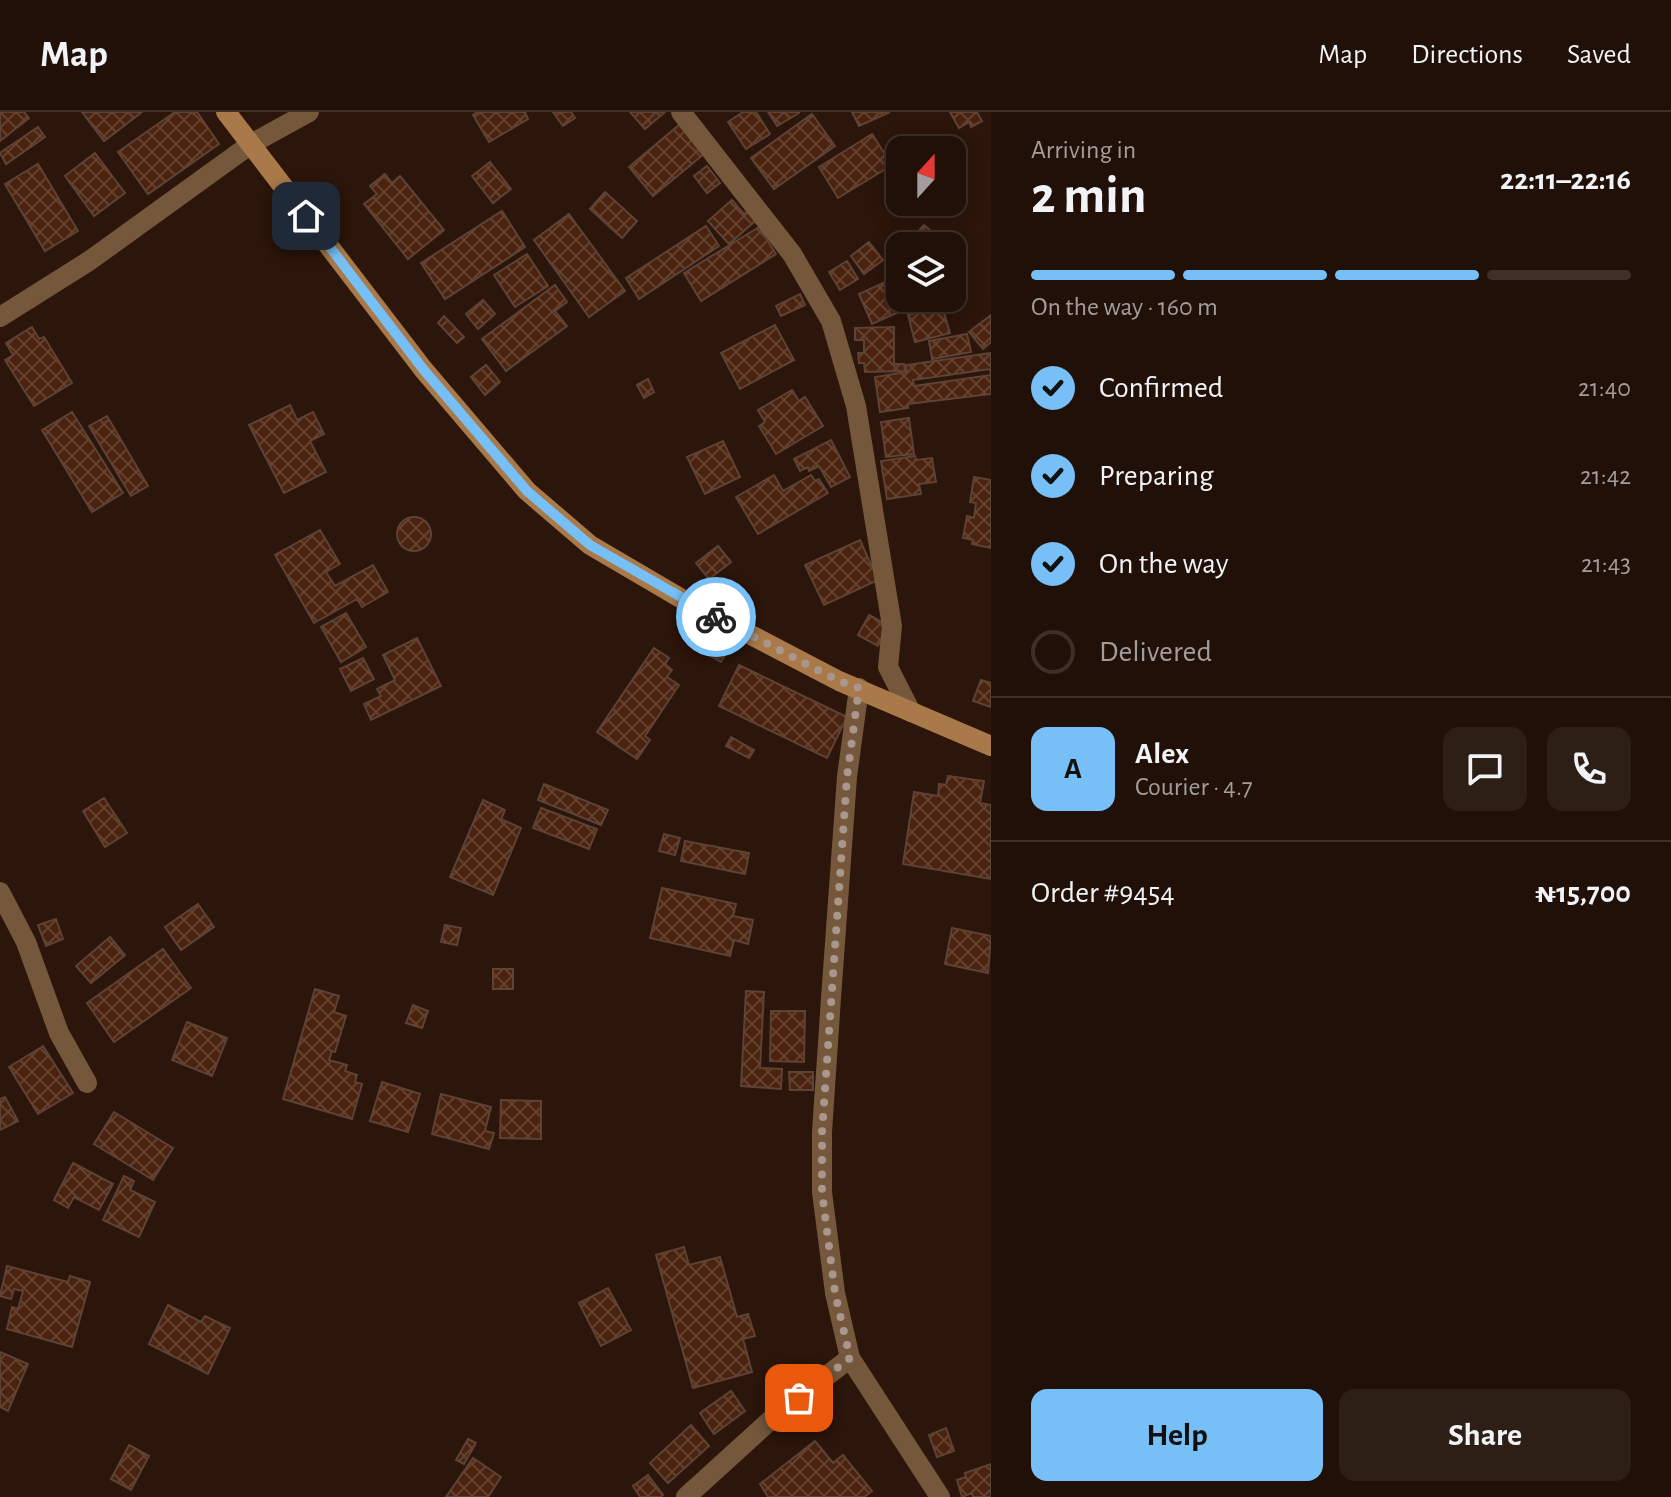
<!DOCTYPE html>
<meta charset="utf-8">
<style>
body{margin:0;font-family:"Alegreya Sans",sans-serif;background:#2d1e16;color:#f1f3f6;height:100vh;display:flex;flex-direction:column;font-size:30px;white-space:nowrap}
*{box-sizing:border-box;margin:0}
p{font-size:26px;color:#a29d9c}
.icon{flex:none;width:44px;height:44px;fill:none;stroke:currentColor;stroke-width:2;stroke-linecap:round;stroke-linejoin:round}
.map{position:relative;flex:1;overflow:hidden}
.side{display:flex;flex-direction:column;background:#211008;width:680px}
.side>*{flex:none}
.needle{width:52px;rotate:21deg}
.fabs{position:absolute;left:886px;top:24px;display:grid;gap:16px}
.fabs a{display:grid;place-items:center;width:80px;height:80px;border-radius:16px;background:#211008;box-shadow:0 4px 20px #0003,0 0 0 2px #3e3029;font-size:40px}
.pin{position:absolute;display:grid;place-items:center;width:68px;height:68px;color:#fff;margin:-34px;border-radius:16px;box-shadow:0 4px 12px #0006}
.courier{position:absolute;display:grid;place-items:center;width:80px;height:80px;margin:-40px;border:6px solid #77c0f7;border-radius:50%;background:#fff;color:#222;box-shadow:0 2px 10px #0007}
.summary em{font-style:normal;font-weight:700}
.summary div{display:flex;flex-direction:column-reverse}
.summary{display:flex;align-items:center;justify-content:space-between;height:136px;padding:0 40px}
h1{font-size:52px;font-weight:700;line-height:60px}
.bar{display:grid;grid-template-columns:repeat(4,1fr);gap:12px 8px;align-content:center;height:96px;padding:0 40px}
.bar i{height:10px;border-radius:6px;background:#3e3029}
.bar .selected{background:#77c0f7}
.bar p{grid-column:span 4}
.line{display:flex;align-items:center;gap:20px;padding:0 40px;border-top:2px solid #3e3029}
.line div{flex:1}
.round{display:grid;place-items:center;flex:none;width:84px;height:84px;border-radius:16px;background:#2d1e16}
ol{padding:0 40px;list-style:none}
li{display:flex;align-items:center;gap:24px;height:88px}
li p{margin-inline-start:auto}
li .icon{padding:8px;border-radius:50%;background:#77c0f7;color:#111;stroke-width:4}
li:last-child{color:#a29d9c}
li i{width:44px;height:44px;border:4px solid #3e3029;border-radius:50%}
.cta{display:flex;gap:16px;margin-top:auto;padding:16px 40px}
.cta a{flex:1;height:92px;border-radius:16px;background:#77c0f7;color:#111;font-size:32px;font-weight:700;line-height:92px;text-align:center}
.cta a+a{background:#2d1e16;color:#f1f3f6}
header{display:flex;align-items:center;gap:48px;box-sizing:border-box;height:112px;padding:0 40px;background:#211008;border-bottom:2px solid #3e3029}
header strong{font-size:38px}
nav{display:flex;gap:44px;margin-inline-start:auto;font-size:28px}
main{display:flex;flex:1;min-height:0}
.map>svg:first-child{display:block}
.building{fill:url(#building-cross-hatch);stroke:#5d4236;stroke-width:2}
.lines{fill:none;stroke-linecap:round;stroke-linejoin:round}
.street{stroke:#75583b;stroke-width:20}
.secondary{stroke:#a97949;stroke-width:20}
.done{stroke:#a9968d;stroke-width:8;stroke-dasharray:0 14.4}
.route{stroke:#77c0f7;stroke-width:10}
</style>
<header>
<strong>Map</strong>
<nav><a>Map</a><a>Directions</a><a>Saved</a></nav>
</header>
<main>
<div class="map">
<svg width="991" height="1385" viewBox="0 0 991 1385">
<defs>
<pattern id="building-cross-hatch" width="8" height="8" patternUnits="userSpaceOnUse" patternTransform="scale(2)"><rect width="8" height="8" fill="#4a220e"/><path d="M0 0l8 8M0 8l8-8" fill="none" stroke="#644230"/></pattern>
</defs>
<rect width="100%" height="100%" fill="#2c150a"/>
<path class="building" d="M0,0H24L29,6L0,29Z
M82,0H142L104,29Z
M175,0H197L219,32L148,82L118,40Z
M477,0H525L528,7L489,30L473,3Z
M553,0H571L575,6L563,14Z
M630,0H665L645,17Z
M743,0H756L770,22L746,37L728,10Z
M768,0H799V1L777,14Z
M852,0H890L859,14Z
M950,0H977L982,9L971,15L969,10L959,16Z
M812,2L835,34L774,77L751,46Z
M679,13L704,42L653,84L629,55Z
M38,15L45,25L6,52L0,41Z
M872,22L892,53L838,86L819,55Z
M95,41L125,81L94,104L65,64Z
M490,50L511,77L493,91L472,64Z
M38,52L78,119L45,139L5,72Z
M707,54L720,71L707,81L694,64Z
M385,62L392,71L400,64L444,118L408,147L364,92L377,82L370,74Z
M605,80L637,109L622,126L590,97Z
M732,88L744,102L753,95L761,104L729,132L708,109Z
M502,99L525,135L445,187L421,151Z
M569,102L625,179L589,205L534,128Z
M924,113L948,134H905Z
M706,114L719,134L639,187L626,166Z
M759,115L776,142L701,189L684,161Z
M869,130L883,148L864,162L851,144Z
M527,142L548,174L515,195L494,163Z
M847,149L858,167L840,178L829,160Z
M885,170L899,200L872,212L859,182Z
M555,173L567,190L555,199L567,214L506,259L482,227Z
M800,182L805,193L781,204L776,194Z
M483,188L495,202L478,217L466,202Z
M942,194L950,221L915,230L908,203Z
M991,203V230L983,237L969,220Z
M444,204L464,225L457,231L438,211Z
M775,213L794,248L740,277L721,241Z
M32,215L39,227L44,225L72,271L34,294L5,248L13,243L6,231Z
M894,215V252H904L905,259L865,260L864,251H859L858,241H864V228H855V216Z
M967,222L971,240L932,247L929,229Z
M991,241V262L990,257L913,268L914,274L991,263V282L908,292V296L880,300L875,265L907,260L906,253Z
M486,253L500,270L485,283L471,265Z
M648,267L654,280L644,286L637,273Z
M792,278L799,289L805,285L823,314L776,342L759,314L765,310L758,298Z
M290,293L297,308L313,300L324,322L310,329L326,360L284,381L249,313Z
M72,300L123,381L92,400L42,318Z
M107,304L148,374L131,384L89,314Z
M909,306L914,342L886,345L881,310Z
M831,328L850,365L831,375L819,354L809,359L808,355L800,359L794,347Z
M723,329L740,365L705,382L687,345Z
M915,344L916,348L932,346L936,370L919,372L921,382L887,387L881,349Z
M774,363L783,379L811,363L815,369L819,367L828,381L758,422L736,385Z
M974,365L991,368V436L972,432L973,428L963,426L967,404L974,406L976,391L970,390Z
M397 422a17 17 0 1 1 34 0a17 17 0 1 1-34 0Z
M320,418L340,452L326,460L335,474L373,453L388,480L362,495L357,487L314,511L275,443Z
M860,428L878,468L824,493L805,453Z
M718,434L731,450L709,467L696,451Z
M346,501L366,535L341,550L321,515Z
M869,503L889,514L878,534L858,523Z
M713,522L731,533L721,550L703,540Z
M417,526L441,574L371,608L364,592L381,584L377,577L395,568L383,543Z
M654,536L669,546L665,552L672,558L667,565L679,573L645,624L650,628L637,647L597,620Z
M363,546L374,567L351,579L340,557Z
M739,553L847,605L827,646L719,594Z
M981,568L991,571V595L973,589Z
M731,625L754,638L749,646L726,634Z
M948,664L984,669L980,691L991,693V767L903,752L914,680L938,684L939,672L946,673Z
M544,672L608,698L601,713L538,688Z
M104,686L127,721L105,735L83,699Z
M483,688L505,698L501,707L521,716L493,783L450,765Z
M541,696L597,717L589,737L533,716Z
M664,722L680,726L675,743L659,739Z
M685,729L749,741L745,762L681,749Z
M662,776L736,792L733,804L753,808L748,832L734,828L730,844L650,826Z
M198,792L214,815L181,838L165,815Z
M56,807L63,827L46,834L38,813Z
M445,813L461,816L457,833L441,830Z
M952,816L991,824L988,861L945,852Z
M110,825L125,843L91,871L76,854Z
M163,837L191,876L114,930L87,891Z
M493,857H513V877H493Z
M315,877L339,884L334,900L346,904L335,940L332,939L329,948L347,953L345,959L357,963L355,970L362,972L352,1007L283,987Z
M746,879L764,880L760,956L782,957L781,977L741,974Z
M413,893L428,899L422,916L406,911Z
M771,899H805L804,950L770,949Z
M187,910L227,926L212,964L172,948Z
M43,934L73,981L38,1002L9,955Z
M789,960H813V978H790Z
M382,970L420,982L408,1020L370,1009Z
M441,982L491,995L485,1019L494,1021L489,1037L432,1022Z
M5,985L18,1009L0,1018V987Z
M501,988L541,989V1027L500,1026Z
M114,1000L173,1036L153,1068L94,1032Z
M73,1051L113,1072L99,1098L74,1085L68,1096L54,1088Z
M124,1064L134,1069L130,1078L155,1090L139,1125L103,1108Z
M684,1135L689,1153L720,1145L737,1205L748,1202L755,1224L743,1227L752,1260L693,1276L656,1143Z
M7,1154L68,1170L70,1164L90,1170L72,1235L7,1217L12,1195L18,1197L23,1179L14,1177L11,1187L0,1184Z
M608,1176L631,1218L601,1234L579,1191Z
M168,1193L201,1210L205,1204L230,1216L208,1262L149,1232Z
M0,1240L28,1252L8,1299L0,1295Z
M731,1279L745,1299L714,1322L700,1301Z
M691,1313L709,1334L668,1371L650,1351Z
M946,1316L954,1339L937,1345L929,1323Z
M468,1327L476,1331L464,1352L456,1348Z
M815,1329L833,1351L843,1343L872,1379L864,1385H768L760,1372Z
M129,1333L149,1344L131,1378L111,1367Z
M473,1346L501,1365L488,1385H446Z
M991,1352V1385H973L972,1381L962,1385L957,1368L966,1365L965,1361Z
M648,1363L663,1383L661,1385H640L633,1374Z"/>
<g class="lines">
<path class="street" d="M681,0L792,142L831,209L856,294L892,514L888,555L911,600
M0,205L89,149L251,32L309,0
M859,576L847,665L831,886L822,1020V1080L835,1181L850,1246L940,1385
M0,780L26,830L59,921L87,971
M686,1385L776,1303L850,1246"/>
<path class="secondary" d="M226,0L423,257L527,379L590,433L682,487L839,569L991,634"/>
</g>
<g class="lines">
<path class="done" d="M716,505L839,569L859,576L847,665L822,1020V1080L835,1181L850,1246L799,1286"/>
<path class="route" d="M306,104L423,257L527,379L590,433L716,505"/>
</g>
</svg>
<div class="fabs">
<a><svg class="needle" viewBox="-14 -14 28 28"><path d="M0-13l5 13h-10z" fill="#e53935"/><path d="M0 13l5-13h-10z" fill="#a29d9c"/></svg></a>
<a><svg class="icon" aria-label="layers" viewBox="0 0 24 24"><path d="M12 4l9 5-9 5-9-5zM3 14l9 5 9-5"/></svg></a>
</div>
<div class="pin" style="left:799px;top:1286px;background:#ea580c"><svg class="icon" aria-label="bag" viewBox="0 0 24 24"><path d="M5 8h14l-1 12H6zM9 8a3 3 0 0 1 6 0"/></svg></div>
<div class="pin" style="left:306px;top:104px;background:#1f2937"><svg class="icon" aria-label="home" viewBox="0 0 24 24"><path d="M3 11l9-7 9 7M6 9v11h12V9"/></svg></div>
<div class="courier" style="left:716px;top:505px"><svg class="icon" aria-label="bike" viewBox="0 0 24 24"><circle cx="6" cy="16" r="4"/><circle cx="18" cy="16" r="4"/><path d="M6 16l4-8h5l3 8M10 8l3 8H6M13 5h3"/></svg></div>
</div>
<section class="side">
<div class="summary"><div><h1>2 min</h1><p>Arriving in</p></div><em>22:11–22:16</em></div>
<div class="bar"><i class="selected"></i><i class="selected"></i><i class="selected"></i><i></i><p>On the way · 160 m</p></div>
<ol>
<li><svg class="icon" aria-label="check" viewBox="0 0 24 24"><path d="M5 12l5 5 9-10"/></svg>Confirmed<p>21:40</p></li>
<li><svg class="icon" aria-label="check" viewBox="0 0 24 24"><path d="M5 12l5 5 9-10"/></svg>Preparing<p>21:42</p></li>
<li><svg class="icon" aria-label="check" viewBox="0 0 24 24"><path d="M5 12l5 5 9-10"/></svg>On the way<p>21:43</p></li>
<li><i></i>Delivered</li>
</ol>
<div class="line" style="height:144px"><b class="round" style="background:#77c0f7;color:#111">A</b><div><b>Alex</b><p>Courier · 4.7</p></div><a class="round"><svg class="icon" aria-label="chat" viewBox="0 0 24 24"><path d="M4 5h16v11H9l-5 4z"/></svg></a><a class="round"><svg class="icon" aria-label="phone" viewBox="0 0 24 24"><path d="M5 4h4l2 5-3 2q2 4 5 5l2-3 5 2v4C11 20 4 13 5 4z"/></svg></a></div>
<div class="line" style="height:104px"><div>Order #9454</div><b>₦15,700</b></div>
<div class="cta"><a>Help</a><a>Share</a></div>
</section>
</main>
